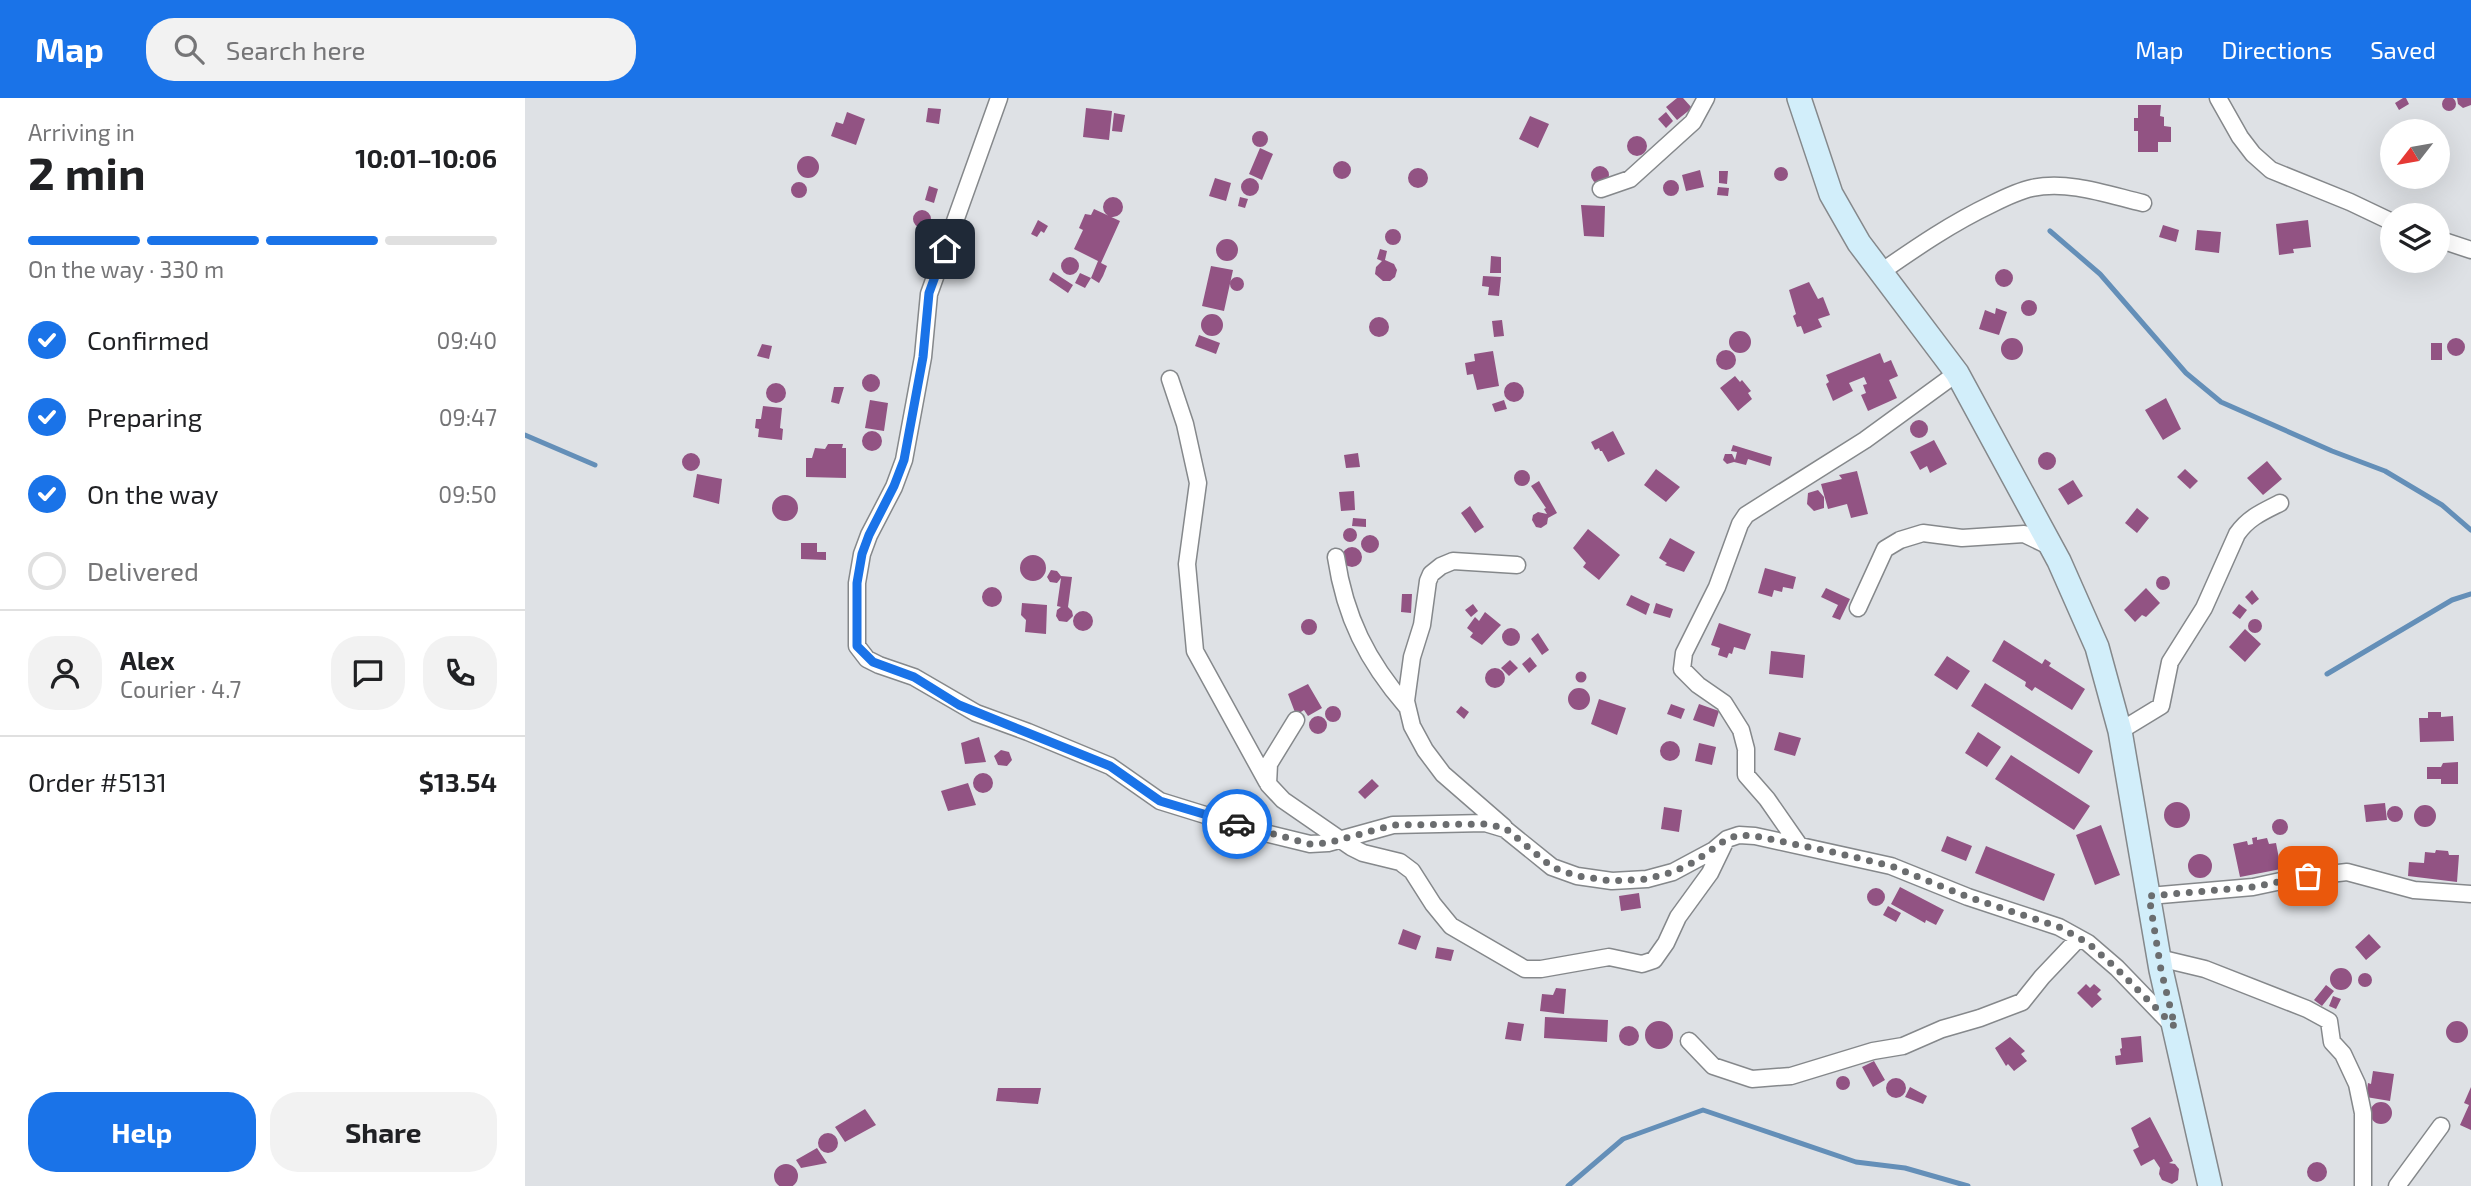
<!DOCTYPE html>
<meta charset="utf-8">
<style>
body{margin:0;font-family:"Exo 2",sans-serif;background:#f2f2f2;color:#202124;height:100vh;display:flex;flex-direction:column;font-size:26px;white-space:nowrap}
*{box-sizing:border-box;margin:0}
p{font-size:23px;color:#757577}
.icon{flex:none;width:38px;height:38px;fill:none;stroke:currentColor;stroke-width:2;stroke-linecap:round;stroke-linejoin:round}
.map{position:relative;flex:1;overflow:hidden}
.drawer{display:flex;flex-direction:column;background:#fff;width:525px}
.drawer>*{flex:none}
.needle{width:46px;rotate:239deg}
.tools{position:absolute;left:1855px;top:21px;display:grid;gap:14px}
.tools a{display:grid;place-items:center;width:70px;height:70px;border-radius:50%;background:#fff;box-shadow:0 7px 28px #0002;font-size:35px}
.pin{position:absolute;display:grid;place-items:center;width:60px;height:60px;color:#fff;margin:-30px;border-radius:14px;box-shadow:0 4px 10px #0006}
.courier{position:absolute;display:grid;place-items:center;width:70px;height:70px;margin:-35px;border:5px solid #1a73e8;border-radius:50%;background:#fff;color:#222;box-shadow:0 2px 9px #0007}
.summary em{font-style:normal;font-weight:700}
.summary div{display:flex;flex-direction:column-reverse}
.summary{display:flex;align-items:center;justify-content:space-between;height:119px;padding:0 28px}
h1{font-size:46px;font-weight:700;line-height:52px}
.bar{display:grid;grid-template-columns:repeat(4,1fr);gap:10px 7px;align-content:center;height:84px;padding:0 28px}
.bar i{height:9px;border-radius:5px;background:#e0e0e0}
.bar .active{background:#1a73e8}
.bar p{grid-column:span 4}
.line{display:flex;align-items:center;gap:18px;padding:0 28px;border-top:2px solid #e0e0e0}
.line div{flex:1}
.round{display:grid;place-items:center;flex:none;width:74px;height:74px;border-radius:28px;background:#f2f2f2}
ol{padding:0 28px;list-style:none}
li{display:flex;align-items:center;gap:21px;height:77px}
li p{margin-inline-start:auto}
li .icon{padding:7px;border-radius:50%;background:#1a73e8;color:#fff;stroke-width:4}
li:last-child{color:#757577}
li i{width:38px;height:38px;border:4px solid #e0e0e0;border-radius:50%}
.primary-button{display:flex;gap:14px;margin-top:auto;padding:14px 28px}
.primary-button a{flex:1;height:80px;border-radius:28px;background:#1a73e8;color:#fff;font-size:28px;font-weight:700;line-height:80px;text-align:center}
.primary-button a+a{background:#f2f2f2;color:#202124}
header{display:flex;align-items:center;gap:42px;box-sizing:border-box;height:98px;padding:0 35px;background:#1a73e8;color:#fff}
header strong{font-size:33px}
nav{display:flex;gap:38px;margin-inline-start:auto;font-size:24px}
.search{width:490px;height:63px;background:#f2f2f2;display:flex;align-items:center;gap:18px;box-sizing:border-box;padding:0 24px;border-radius:28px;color:#757577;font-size:26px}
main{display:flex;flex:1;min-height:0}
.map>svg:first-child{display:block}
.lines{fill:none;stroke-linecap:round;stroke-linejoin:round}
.stream{stroke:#648fb8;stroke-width:5}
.building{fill:#925383}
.street-casing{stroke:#85888b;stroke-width:19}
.secondary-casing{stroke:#85888b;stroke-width:26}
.street{stroke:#fff;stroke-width:16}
.secondary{stroke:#d2eefa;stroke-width:23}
.done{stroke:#6b6d6f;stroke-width:7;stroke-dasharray:0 12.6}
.route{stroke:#1a73e8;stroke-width:9}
</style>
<header>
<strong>Map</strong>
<div class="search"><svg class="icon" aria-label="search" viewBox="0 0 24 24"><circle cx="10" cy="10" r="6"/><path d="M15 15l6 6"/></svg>Search here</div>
<nav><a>Map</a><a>Directions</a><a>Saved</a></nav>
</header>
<main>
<section class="drawer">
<div class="summary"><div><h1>2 min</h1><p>Arriving in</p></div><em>10:01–10:06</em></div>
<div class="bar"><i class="active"></i><i class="active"></i><i class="active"></i><i></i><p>On the way · 330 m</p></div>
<ol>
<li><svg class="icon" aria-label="check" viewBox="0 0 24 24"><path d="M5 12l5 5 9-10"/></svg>Confirmed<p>09:40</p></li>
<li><svg class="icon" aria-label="check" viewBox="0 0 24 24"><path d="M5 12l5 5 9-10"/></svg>Preparing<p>09:47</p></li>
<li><svg class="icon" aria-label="check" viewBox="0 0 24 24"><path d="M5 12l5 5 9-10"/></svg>On the way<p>09:50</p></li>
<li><i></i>Delivered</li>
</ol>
<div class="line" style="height:126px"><a class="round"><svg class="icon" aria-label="person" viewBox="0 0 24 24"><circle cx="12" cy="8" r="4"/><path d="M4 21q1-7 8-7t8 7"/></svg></a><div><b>Alex</b><p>Courier · 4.7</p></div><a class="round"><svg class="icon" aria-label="chat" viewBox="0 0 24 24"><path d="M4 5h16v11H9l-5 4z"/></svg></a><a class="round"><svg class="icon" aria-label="phone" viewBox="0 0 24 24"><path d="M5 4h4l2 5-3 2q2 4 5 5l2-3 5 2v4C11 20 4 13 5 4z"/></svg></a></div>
<div class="line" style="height:91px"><div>Order #5131</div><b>$13.54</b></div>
<div class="primary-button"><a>Help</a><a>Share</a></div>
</section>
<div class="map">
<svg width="1946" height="1088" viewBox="0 0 1946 1088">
<rect width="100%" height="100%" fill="#dee1e5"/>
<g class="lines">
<path class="stream" d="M1525,133L1575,176L1661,275L1696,304L1807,353L1860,373L1917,407L1946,432
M0,337L70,367
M1802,576L1927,502L1946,496
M1043,1088L1098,1041L1178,1012L1331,1064L1380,1070L1443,1088"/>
</g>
<path class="building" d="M1917 6a7 7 0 1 1 14 0a7 7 0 1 1-14 0Z
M1152,0H1158L1167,10L1152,22L1141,9Z
M1878,0H1881L1884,6L1874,12L1870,5Z
M1932,0H1946V7L1938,10L1933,6Z
M1613,7H1636L1635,18L1639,19V28L1646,29V44H1633V54H1613V33H1609V20H1613Z
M403,10L416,11L414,26L401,24Z
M561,10L587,13L584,42L558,39Z
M322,14L340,21L331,47L306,38L311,24L318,26Z
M1141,14L1148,23L1141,30L1133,21Z
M589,15L600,17L597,34L587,33Z
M1005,18L1024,26L1013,50L994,41Z
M727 41a8 8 0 1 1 16 0a8 8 0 1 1-16 0Z
M1102 48a10 10 0 1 1 20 0a10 10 0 1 1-20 0Z
M735,50L748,56L737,82L724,76Z
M272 69a11 11 0 1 1 22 0a11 11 0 1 1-22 0Z
M808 72a9 9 0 1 1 18 0a9 9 0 1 1-18 0Z
M1066 77a9 9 0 1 1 18 0a9 9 0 1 1-18 0Z
M1249 76a7 7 0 1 1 14 0a7 7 0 1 1-14 0Z
M883 80a10 10 0 1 1 20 0a10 10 0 1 1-20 0Z
M1175,72L1179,89L1161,93L1157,77Z
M1194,73H1203L1202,86L1194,85Z
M690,80L706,85L701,103L684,98Z
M716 89a9 9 0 1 1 18 0a9 9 0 1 1-18 0Z
M1138 90a8 8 0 1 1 16 0a8 8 0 1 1-16 0Z
M266 92a8 8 0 1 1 16 0a8 8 0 1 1-16 0Z
M404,88L413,91L409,105L400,102Z
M1193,89L1204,90L1203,98L1192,97Z
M715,99L723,101L720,110L713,108Z
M578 109a10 10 0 1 1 20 0a10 10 0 1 1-20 0Z
M1056,107L1080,108L1079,139L1059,138Z
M569,111L595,123L576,165L582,168L578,178L574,185L566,180L560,190L550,185L555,175L566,180L573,163L549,151L558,132L554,130L560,116L566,117Z
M388 121a9 9 0 1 1 18 0a9 9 0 1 1-18 0Z
M513,122L523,128L519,135L516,133L512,139L506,136Z
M1783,122L1786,149L1768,151L1769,155L1754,157L1751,126Z
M1638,127L1654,132L1651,144L1634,139Z
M860 139a8 8 0 1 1 16 0a8 8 0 1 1-16 0Z
M1672,132L1696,134L1694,155L1670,152Z
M691 152a11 11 0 1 1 22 0a11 11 0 1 1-22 0Z
M855,151L862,153L860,162L869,166L872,172L870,179L865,183H858L850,176L851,169L857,163L852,161Z
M966,158L976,159V175H965Z
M536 168a9 9 0 1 1 18 0a9 9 0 1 1-18 0Z
M686,168L708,172L699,213L677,208Z
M1470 180a9 9 0 1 1 18 0a9 9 0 1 1-18 0Z
M528,174L548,187L543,195L524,182Z
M958,178L976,179L974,198L963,197L964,189L957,188Z
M705 186a7 7 0 1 1 14 0a7 7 0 1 1-14 0Z
M1284,184L1293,201L1298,199L1305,217L1293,221L1297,229L1279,236L1276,228L1272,229L1268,218L1271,216L1264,192Z
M1496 210a8 8 0 1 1 16 0a8 8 0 1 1-16 0Z
M1471,210L1482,214L1474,237L1454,231L1460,212L1470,216Z
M676 227a11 11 0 1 1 22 0a11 11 0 1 1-22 0Z
M844 229a10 10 0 1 1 20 0a10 10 0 1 1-20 0Z
M977,222L979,238L969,239L967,223Z
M1204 244a11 11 0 1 1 22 0a11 11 0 1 1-22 0Z
M674,237L695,245L691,256L670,248Z
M1476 251a11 11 0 1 1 22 0a11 11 0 1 1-22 0Z
M1922 249a9 9 0 1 1 18 0a9 9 0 1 1-18 0Z
M1906,245H1917V262H1906Z
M237,246L247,248L244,261L232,258Z
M1191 262a10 10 0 1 1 20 0a10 10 0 1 1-20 0Z
M968,253L974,288L952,292L948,276L942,277L940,265L950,263L949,256Z
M1355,255L1359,265L1366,262L1373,278L1364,282L1372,300L1343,313L1336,297L1341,295L1338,287L1342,286L1339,279L1324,285L1328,293L1308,303L1301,286L1304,284L1301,277Z
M337 285a9 9 0 1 1 18 0a9 9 0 1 1-18 0Z
M1210,278L1215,284L1217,282L1226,293L1223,295L1227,301L1213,313L1195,290Z
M979 294a10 10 0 1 1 20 0a10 10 0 1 1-20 0Z
M241 295a10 10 0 1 1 20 0a10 10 0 1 1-20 0Z
M309,289H319L314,306L306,304Z
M1641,300L1656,331L1638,342L1620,312Z
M345,302L363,305L359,333L340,330Z
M979,302L982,311L970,314L967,306Z
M238,308L257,310L255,330L258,331L257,342L233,339L234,331L230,330L231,321H236Z
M1385 331a9 9 0 1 1 18 0a9 9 0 1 1-18 0Z
M1088,333L1100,356L1083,364L1077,353H1075L1074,350L1070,352L1066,344Z
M337 343a10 10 0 1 1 20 0a10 10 0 1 1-20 0Z
M1409,342L1422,366L1405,375L1402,368L1395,372L1385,354Z
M303,346H318L317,350H321V380L281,379V360H287L290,350L300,351Z
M1208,347L1247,359L1245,368L1223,361L1221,367L1209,364L1202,366L1198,362L1200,356H1207L1210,362L1212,354L1206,353Z
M1513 363a9 9 0 1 1 18 0a9 9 0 1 1-18 0Z
M157 364a9 9 0 1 1 18 0a9 9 0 1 1-18 0Z
M833,355L835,369L821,370L819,357Z
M1742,363L1757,381L1738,397L1722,380Z
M1131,371L1155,389L1141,404L1119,387Z
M1660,371L1673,383L1665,391L1652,379Z
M989 380a8 8 0 1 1 16 0a8 8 0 1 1-16 0Z
M1332,373L1343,416L1326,420L1322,406L1303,411L1296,386L1317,381L1314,377Z
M172,376L197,381L194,406L168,399Z
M1548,382L1558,398L1543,407L1533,391Z
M1014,383L1032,415L1023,420L1022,426L1016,430L1011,429L1007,422L1008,417L1013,414L1022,416L1019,411L1021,410L1006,388Z
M1293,392L1299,399V410L1289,413L1282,406L1283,395Z
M829,393L830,412L816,413L814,394Z
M247 410a13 13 0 1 1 26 0a13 13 0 1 1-26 0Z
M945,408L959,429L950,435L936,415Z
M1612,410L1624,420L1612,435L1600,425Z
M828,420L841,421V429L827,428Z
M818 437a7 7 0 1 1 14 0a7 7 0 1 1-14 0Z
M1063,431L1095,457L1074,482L1058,469L1061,465L1048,450Z
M836 446a9 9 0 1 1 18 0a9 9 0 1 1-18 0Z
M1145,440L1170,454L1159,474L1140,467L1142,465L1134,460Z
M276,445H292V454H301V462L276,461Z
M817 459a10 10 0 1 1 20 0a10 10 0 1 1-20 0Z
M495 470a13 13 0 1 1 26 0a13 13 0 1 1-26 0Z
M1240,470L1271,479L1268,491L1258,489L1257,494L1249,492L1247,499L1233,495Z
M526,472L532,473L536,478L547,479L543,509L547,513L548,518L542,524L534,523L531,518L532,512L536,509L532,508L536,480L532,485L525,484L522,479Z
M1631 485a7 7 0 1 1 14 0a7 7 0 1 1-14 0Z
M457 499a10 10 0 1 1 20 0a10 10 0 1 1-20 0Z
M1301,490L1325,501L1315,522L1307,519L1313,507L1296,499Z
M1621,490L1635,505L1621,519L1617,517L1610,524L1599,512Z
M1727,492L1734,501L1727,507L1720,499Z
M877,496H887L886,515L876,514Z
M1106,497L1125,506L1121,517L1101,507Z
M497,505L522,507L521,536L500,534L501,522L496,517Z
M1131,505L1148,511L1145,520L1128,515Z
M948,506L953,513L946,519L940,512Z
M1714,506L1722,512L1715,521L1707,515Z
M548 523a10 10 0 1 1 20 0a10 10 0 1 1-20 0Z
M960,514L976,527L957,547L945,539L948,535L942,530L950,519L954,523Z
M1723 528a7 7 0 1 1 14 0a7 7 0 1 1-14 0Z
M776 529a8 8 0 1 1 16 0a8 8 0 1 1-16 0Z
M1194,525L1226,536L1220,552L1209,549L1207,556L1204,555L1202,560L1193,557L1195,550L1186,547Z
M977 539a9 9 0 1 1 18 0a9 9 0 1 1-18 0Z
M1720,531L1736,546L1720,564L1704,549Z
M1013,535L1024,552L1017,557L1006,541Z
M1479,542L1517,566L1520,561L1526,565L1524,568L1560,591L1547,612L1510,589L1507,593L1500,588L1501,584L1467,563Z
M1246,553L1280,557L1278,580L1244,576Z
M1422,558L1445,573L1432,592L1409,577Z
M1005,559L1012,568L1004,575L997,566Z
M985,562L993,570L984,578L976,570Z
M960 580a10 10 0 1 1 20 0a10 10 0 1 1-20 0Z
M1050.5 579a5.5 5.5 0 1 1 11 0a5.5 5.5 0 1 1-11 0Z
M1460,585L1568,653L1554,676L1446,608Z
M783,586L797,610L783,618L779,612L771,617L763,596Z
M1043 601a11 11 0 1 1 22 0a11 11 0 1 1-22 0Z
M1074,601L1101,610L1092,637L1066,626Z
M1146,606L1160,611L1156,621L1142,616Z
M1174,606L1194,613L1189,629L1168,622Z
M936,608L944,614L939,621L931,614Z
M800 616a8 8 0 1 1 16 0a8 8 0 1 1-16 0Z
M1903,614H1916V619L1928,618L1929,643L1895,644L1894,620H1903Z
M784 627a9 9 0 1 1 18 0a9 9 0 1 1-18 0Z
M1254,634L1276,640L1270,658L1249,652Z
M1453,634L1476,649L1462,669L1440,655Z
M454,639L461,664L440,666L436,645Z
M1135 653a10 10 0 1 1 20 0a10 10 0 1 1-20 0Z
M1174,645L1191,649L1187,667L1170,663Z
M476,652L484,654L487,662L482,668L473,667L469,658Z
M1486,657L1565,708L1549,732L1470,681Z
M1933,664V686H1916V681H1902V669H1916L1918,665Z
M448 685a10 10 0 1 1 20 0a10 10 0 1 1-20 0Z
M847,681L854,688L840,701L833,694Z
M443,685L451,707L423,713L416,693Z
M1639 717a13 13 0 1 1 26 0a13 13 0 1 1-26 0Z
M1860,705L1862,722L1841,724L1839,707Z
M1889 718a11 11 0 1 1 22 0a11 11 0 1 1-22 0Z
M1862 716a8 8 0 1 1 16 0a8 8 0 1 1-16 0Z
M1139,709L1157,712L1154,734L1136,731Z
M1747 729a8 8 0 1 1 16 0a8 8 0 1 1-16 0Z
M1576,727L1595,777L1570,787L1551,737Z
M1422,738L1447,748L1441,763L1416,753Z
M1732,739V742L1742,740L1744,746L1751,745L1756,771L1715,779L1708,746L1722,743L1723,747L1728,746L1727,740Z
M1461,748L1530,776L1519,803L1450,775Z
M1911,752L1923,753L1924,757H1934L1932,784L1883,778L1884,764L1899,765L1900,754L1910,755Z
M1663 768a12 12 0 1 1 24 0a12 12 0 1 1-24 0Z
M1375,789L1419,812L1411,827L1401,822L1400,825L1366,806Z
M1342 799a9 9 0 1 1 18 0a9 9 0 1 1-18 0Z
M1114,795L1116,810L1096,813L1094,798Z
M1363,808L1376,815L1371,824L1358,817Z
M878,831L896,838L891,852L873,846Z
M1844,836L1856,849L1841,862L1830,849Z
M912,849L929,852L926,863L910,860Z
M1805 881a11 11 0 1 1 22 0a11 11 0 1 1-22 0Z
M1833 882a7 7 0 1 1 14 0a7 7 0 1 1-14 0Z
M1561,886L1565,890L1569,886L1576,892L1572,896L1577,901L1567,910L1552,895Z
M1801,887L1809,893L1797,908L1789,902Z
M1031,890L1041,891L1039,916L1015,913L1017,896L1028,897Z
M1808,898L1816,901L1811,911L1804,908Z
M1020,919L1083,922L1082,944L1019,940Z
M1120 937a14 14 0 1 1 28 0a14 14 0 1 1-28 0Z
M1921 934a11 11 0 1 1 22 0a11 11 0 1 1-22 0Z
M983,924L999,926L996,943L980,941Z
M1094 938a10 10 0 1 1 20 0a10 10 0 1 1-20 0Z
M1616,938L1618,964L1591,967L1590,958L1596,957L1595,951L1597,950L1596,940Z
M1485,939L1500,953L1496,956L1502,963L1489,973L1483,966L1481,968L1470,950Z
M1349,963L1360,982L1348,989L1337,969Z
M1848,973L1869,976L1865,1003L1841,999L1843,985L1846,986Z
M1311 985a7 7 0 1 1 14 0a7 7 0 1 1-14 0Z
M1361 990a10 10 0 1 1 20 0a10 10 0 1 1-20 0Z
M1385,989L1402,998L1398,1006L1380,999Z
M1946,989V1032L1935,1027L1944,1007L1939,1005Z
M473,990H516L513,1006L471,1003Z
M1845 1015a11 11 0 1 1 22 0a11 11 0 1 1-22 0Z
M340,1011L351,1027L320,1044L310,1029Z
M1625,1019L1648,1063L1644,1065L1650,1066L1654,1071L1653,1082L1647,1086L1637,1082L1634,1076L1635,1070L1629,1061L1616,1068L1608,1052L1614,1049L1606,1030Z
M293 1045a10 10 0 1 1 20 0a10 10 0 1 1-20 0Z
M292,1050L302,1065L276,1070L271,1062Z
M1782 1074a10 10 0 1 1 20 0a10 10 0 1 1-20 0Z
M249 1078a12 12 0 1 1 24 0a12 12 0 1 1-24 0Z"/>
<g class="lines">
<defs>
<path id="street" d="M474,0L404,196L398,259L379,362L369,389L344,437L337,456L332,485V548L342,561L354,567L389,579L451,615L503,634L585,668L635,703L732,733L785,746L803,745L868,727L960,725L980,731L1027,769L1052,778L1087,783L1122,781L1148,774L1189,752L1202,741L1214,737L1230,738L1366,768L1443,799L1534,829L1563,845L1592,870L1647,927
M1693,0L1715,39L1728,56L1746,72L1825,104L1867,124
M1076,91L1105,81L1168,24L1181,0
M1913,141L1946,152
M1356,174C1392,149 1427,125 1467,106C1479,100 1493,93 1507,90C1543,82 1584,97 1618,105
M645,281L660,326L673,385L662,466L670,553L742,684
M811,459C820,519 842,563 882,609
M1333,510L1360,451L1375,442L1398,435L1437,440L1499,436L1526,449
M771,622L744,666L743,686L758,702L826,749L838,755L875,764L887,773L908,806L926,828L1000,871H1016L1084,859L1117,866L1129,862L1141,845L1153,819L1185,775L1199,746
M1595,633L1636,608L1645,564L1679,510L1712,436C1723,420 1737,414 1755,405
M979,729L918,676L900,652L887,628L881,603L887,559L897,527L903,483L906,476L916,468L928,463L992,467
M1274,747L1242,701L1221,677V651L1216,632L1199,605L1173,587L1157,571L1159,555L1192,489L1215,426L1221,417L1340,342L1432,275
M1624,798L1728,789L1770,780L1822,774L1889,792L1946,796
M1634,860L1680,871L1782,911L1804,923L1807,944L1818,956L1832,986L1838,1015V1088
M1164,943L1188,968L1227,981L1266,978L1348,953L1378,948L1417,931L1455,920L1497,904L1517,879L1554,840
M1872,1088L1916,1028"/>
<path id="secondary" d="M1274,0L1306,96L1334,145L1432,275L1534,463L1572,549L1595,633L1636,872L1685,1088"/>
</defs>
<use href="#street" class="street-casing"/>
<use href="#secondary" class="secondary-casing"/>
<use href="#street" class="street"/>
<use href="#secondary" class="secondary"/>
</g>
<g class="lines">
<path class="done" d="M712,726L785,746L803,745L868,727L960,726L980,730L1027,769L1052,778L1087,783L1122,781L1148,774L1169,764L1202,741L1214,737L1230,738L1312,755L1366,768L1443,799L1534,829L1563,845L1591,870L1650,929L1636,872L1624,798L1728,789L1783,778"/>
<path class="route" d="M420,151L404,195L398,259L379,362L369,388L344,437L337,456L332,485V548L348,564L389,579L434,607L585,668L635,703L712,726"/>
</g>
</svg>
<div class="tools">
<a><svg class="needle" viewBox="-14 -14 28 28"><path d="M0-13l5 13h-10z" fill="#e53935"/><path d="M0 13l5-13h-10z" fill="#757577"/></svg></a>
<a><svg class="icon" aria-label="layers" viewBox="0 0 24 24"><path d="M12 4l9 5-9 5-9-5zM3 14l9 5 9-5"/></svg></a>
</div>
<div class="pin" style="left:1783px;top:778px;background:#ea580c"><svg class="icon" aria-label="bag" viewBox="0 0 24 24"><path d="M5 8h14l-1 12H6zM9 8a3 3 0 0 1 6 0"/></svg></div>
<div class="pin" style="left:420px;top:151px;background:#1f2937"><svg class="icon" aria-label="home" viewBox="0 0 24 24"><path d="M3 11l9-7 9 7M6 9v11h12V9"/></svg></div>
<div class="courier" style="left:712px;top:726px"><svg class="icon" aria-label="car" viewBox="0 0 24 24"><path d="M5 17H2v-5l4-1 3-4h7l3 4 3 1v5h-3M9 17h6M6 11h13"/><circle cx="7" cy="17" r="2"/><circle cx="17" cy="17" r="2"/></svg></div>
</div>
</main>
